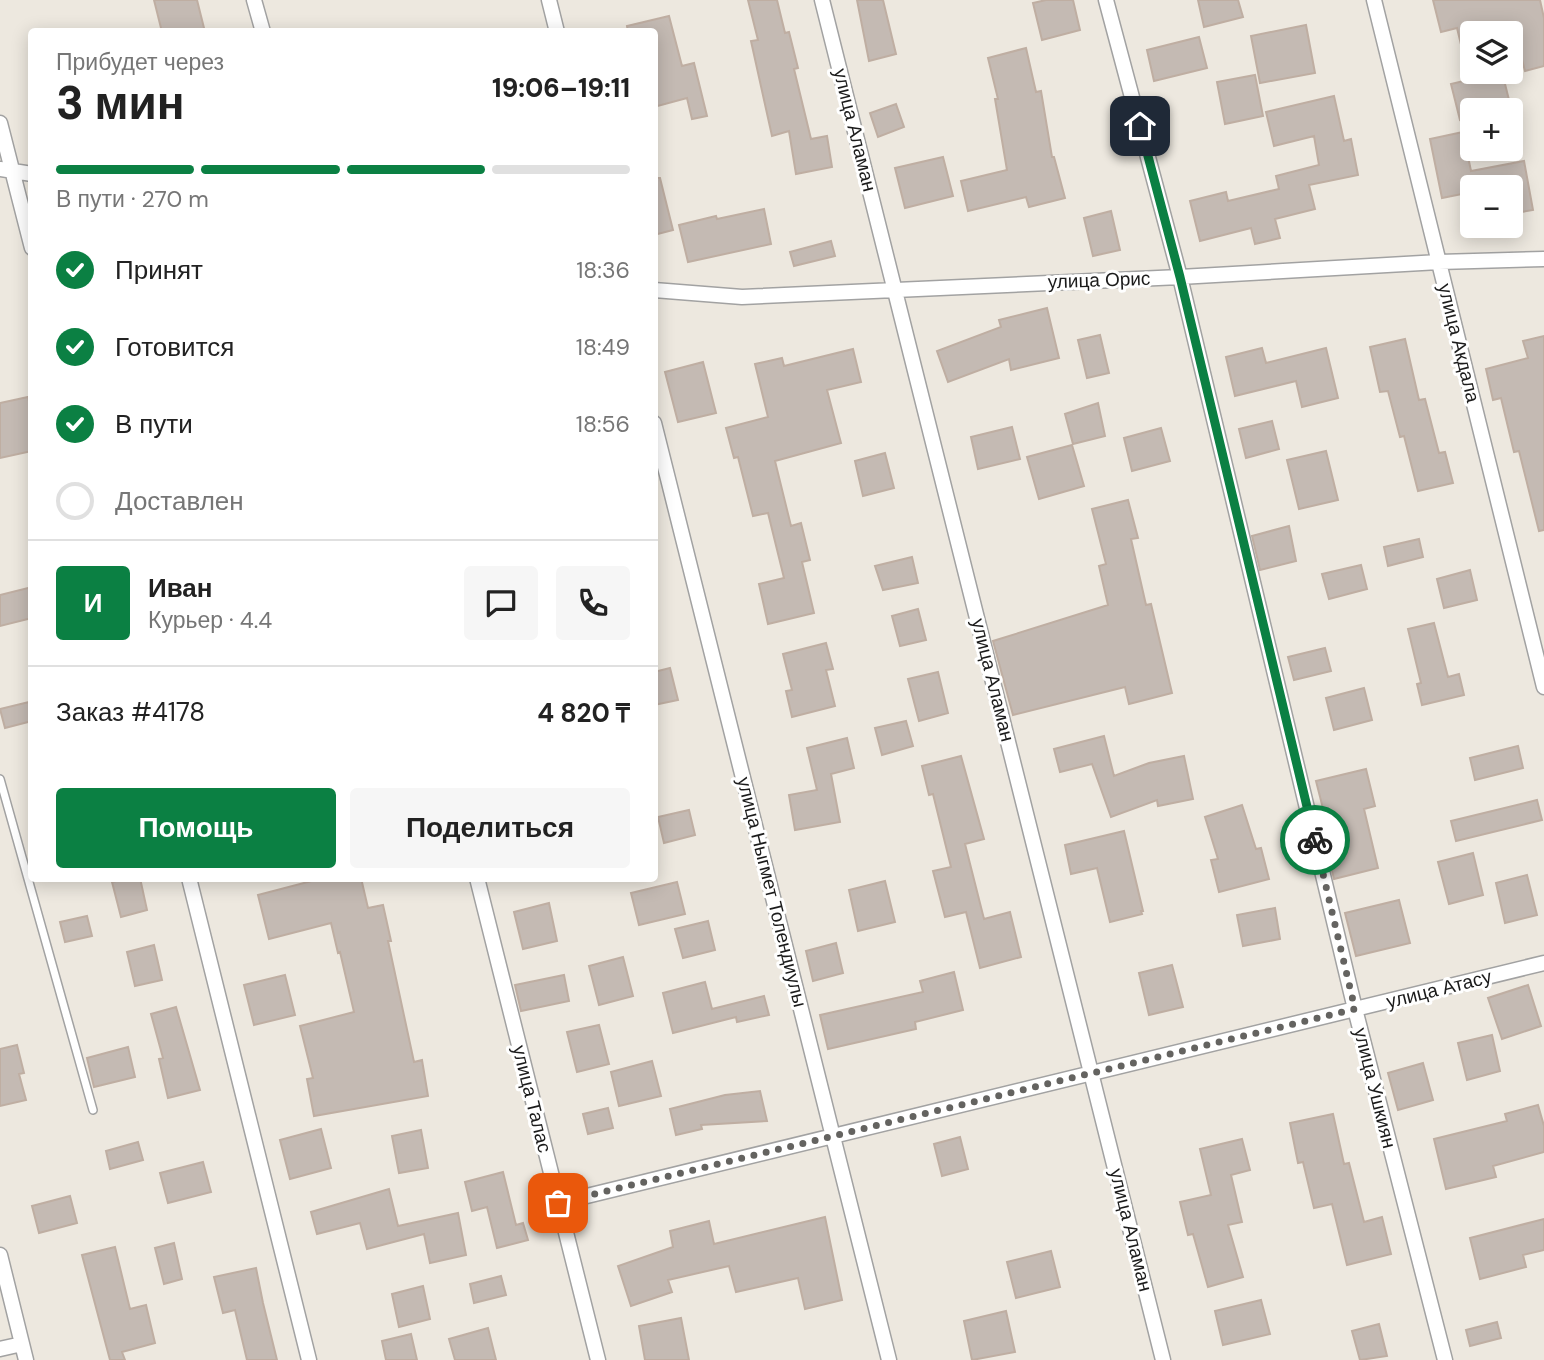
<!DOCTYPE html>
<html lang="ru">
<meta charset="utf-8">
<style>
body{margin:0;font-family:"DM Sans",sans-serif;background:#f6f6f6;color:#222;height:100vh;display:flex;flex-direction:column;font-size:26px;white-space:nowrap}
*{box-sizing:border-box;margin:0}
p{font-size:23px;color:#767676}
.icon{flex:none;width:38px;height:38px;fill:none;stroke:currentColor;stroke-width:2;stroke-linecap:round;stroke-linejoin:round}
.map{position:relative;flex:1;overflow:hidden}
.sheet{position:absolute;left:28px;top:28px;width:630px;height:854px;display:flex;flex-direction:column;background:#fff;border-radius:7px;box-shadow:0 4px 18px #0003}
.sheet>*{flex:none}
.controls{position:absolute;left:1460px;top:21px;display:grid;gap:14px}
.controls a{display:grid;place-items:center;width:63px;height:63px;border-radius:7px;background:#fff;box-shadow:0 4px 18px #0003;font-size:35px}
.pin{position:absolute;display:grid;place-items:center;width:60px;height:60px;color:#fff;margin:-30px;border-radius:14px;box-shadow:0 4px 10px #0006}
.courier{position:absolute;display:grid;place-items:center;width:70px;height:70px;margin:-35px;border:5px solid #0b8043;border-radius:50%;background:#fff;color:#222;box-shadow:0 2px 9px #0007}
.headline em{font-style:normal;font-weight:800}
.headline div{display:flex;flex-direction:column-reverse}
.headline{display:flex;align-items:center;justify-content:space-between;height:119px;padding:0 28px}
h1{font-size:46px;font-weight:800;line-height:52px}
.bar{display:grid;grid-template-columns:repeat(4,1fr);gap:10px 7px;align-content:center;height:84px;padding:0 28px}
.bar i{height:9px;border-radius:5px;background:#e0e0e0}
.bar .on{background:#0b8043}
.bar p{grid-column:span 4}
.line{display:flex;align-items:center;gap:18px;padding:0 28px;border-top:2px solid #e0e0e0}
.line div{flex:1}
.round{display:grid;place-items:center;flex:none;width:74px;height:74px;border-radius:7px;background:#f6f6f6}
ol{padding:0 28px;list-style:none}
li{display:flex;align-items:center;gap:21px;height:77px}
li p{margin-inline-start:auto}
li .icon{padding:7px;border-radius:50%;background:#0b8043;color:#fff;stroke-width:4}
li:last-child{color:#767676}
li i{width:38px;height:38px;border:4px solid #e0e0e0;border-radius:50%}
.button{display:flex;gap:14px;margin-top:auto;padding:14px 28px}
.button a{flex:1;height:80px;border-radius:7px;background:#0b8043;color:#fff;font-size:28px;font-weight:800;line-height:80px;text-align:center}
.button a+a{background:#f6f6f6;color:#222}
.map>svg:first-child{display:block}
.building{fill:#c4bab3;stroke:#bfaea2;stroke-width:2}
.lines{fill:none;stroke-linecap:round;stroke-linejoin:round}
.lane-casing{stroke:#a2a2a2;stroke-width:10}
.street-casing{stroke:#a2a2a2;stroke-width:17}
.lane{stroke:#fff;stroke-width:7}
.street{stroke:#fff;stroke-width:14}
.done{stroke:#646360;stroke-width:7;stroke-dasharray:0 12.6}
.route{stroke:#0b8043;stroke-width:9}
.labels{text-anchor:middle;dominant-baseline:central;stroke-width:6;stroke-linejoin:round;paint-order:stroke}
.street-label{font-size:19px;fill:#1b1b1b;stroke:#fff}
</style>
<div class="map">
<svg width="1544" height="1360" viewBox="0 0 1544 1360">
<rect width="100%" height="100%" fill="#ede8df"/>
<path class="building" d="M154,0H197L205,32H162Z
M748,0H777L785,33L789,32L798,68L794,69L811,139L827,136L832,167L796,174L789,131L772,136L751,41L758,40Z
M857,0H883L896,54L869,61Z
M1046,0H1073L1080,30L1042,40L1033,3Z
M1198,0H1238L1243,17L1204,27Z
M1433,0H1540L1544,18V66L1525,71L1515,33H1472V64L1466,65L1457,28L1441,32Z
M669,16L682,66L694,63L707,116L692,119L687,98L654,107V32H628L627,26Z
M1306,25L1315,73L1260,83L1251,36Z
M1199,37L1207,68L1154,81L1147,50Z
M1026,48L1036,92L1041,91L1052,157H1054L1065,198L1029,207L1026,197L968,211L961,181L1007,170L995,99H998L988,58Z
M1502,72L1511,108L1500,110H1472V117L1460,120L1451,84Z
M1255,75L1263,116L1225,124L1217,82Z
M1334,96L1344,141L1351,139L1358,175L1309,185L1315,209L1275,219L1280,238L1255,244L1251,228L1200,241L1190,201L1226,192L1228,201L1279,189L1276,176L1319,165L1314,136L1274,146L1266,112Z
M896,104L904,127L878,137L870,113Z
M1463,132L1471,171L1524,161L1533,210L1510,214V187H1472V192L1442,198L1430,139Z
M943,157L953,196L905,208L895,168Z
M654,178H660L673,230L654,235Z
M764,209L771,244L688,262L679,225L716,216L717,219Z
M1111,211L1120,250L1093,256L1084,218Z
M831,241L835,256L794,266L790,252Z
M1047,308L1059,358L1011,370L1009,359L948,382L937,351L1001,327L999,320Z
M1100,335L1109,373L1087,378L1078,340Z
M1544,336V530L1539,531L1519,451L1514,452L1501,398L1493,400L1486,369L1528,358L1523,341Z
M1405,339L1419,400L1425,399L1439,453L1445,452L1453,483L1418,491L1404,436L1400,437L1388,391L1380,392L1370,347Z
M1262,348L1266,363L1326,348L1338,398L1302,407L1296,381L1235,396L1226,357Z
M853,349L861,382L827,390L841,443L775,461L791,526L801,523L810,560L802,562L814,613L768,624L759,584L784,578L768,513L753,516L738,457L734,458L726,428L768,417L755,364L782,358L784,366Z
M703,362L716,413L678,422L665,372Z
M28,397L32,413V451L0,458V403Z
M1098,403L1105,436L1073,444L1065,414Z
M1272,421L1279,449L1246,458L1239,429Z
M1012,427L1020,459L978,469L971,437Z
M1161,428L1170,461L1132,471L1124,438Z
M1072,445L1084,486L1039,499L1027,457Z
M1326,451L1338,500L1299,509L1287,460Z
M885,453L894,488L863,496L855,461Z
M1128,500L1138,538L1131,539L1146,605L1151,604L1172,693L1129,704L1125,687L1013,715L993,641L1108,605L1099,566L1106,564L1092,509Z
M1289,526L1296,561L1260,570L1252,536Z
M1419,539L1423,557L1388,566L1384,547Z
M912,557L918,583L883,590L875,566Z
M1361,565L1367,589L1329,599L1322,574Z
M1470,570L1477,600L1444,608L1437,579Z
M32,587V618L0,626V595Z
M918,609L926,640L900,646L892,616Z
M1434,623L1448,677L1459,674L1464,695L1422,705L1417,684L1421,683L1408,629Z
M826,643L833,669L826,670L835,706L792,717L786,691L792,690L783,654Z
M1325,648L1331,671L1294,680L1288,657Z
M670,668L678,700L654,705V672Z
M938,672L948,713L919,721L908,679Z
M1364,688L1372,720L1334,730L1326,698Z
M29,702L32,721L5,728L0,709Z
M906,721L913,746L882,755L875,728Z
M1104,736L1114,776L1149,763L1184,756L1193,799L1158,806L1157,800L1111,817L1092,764L1060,772L1054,749Z
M847,738L854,768L831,774L840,822L795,830L789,795L817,790L807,748Z
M1518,746L1523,768L1475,780L1470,758Z
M961,756L984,839L965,844L984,919L1010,912L1021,957L980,968L966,912L945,917L933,871L951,867L933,794L929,795L922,766Z
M1366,769L1375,806L1364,809L1378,868L1334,879L1325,842L1331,840L1316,781Z
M1537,800L1542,820L1456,841L1451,821Z
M1242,805L1256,849L1261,848L1269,879L1219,892L1211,860L1218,859L1205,817Z
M689,810L695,835L664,843L658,817Z
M1124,831L1143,911H1141L1142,914L1110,922L1097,868L1071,874L1065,845Z
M1473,853L1483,895L1449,904L1438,862Z
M1527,875L1537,915L1505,923L1496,883Z
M128,878H140L147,910L121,917L112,882Z
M323,878H361L368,908L383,905L391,941H388L414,1062L422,1060L428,1096L314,1116L307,1079L313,1078L300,1026L354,1012L340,952L338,953L331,923L269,939L258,895Z
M885,881L895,922L858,931L849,890Z
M677,882L685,914L639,925L631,893Z
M1399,900L1410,943L1356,956L1345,913Z
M549,903L557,941L523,949L514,912Z
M1275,908L1280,939L1243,946L1237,915Z
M87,916L92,936L65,942L60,922Z
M708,921L715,950L683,958L675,929Z
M836,943L843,973L813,981L806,951Z
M154,945L162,980L135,986L127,952Z
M623,957L633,996L599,1005L589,966Z
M1172,965L1183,1007L1149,1015L1139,973Z
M954,972L963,1010L915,1022L916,1029L828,1049L820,1015L923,992L920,981Z
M285,975L295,1015L254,1025L244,985Z
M564,975L569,1001L521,1011L515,985Z
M705,982L712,1009L764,996L769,1015L737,1022L736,1017L673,1033L663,993Z
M1528,985L1541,1026L1502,1039L1488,998Z
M176,1007L200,1090L168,1098L159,1059L163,1058L151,1014Z
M599,1025L609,1064L577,1072L567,1032Z
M1492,1035L1500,1071L1467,1080L1458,1043Z
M17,1045L24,1073L19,1074L26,1100L0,1106V1049Z
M128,1047L135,1077L94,1087L87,1058Z
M652,1061L661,1096L619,1106L611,1072Z
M1423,1063L1433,1100L1398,1110L1388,1073Z
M760,1091L767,1121L701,1125L702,1129L676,1135L670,1109L725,1095Z
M1538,1105L1544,1126V1152L1493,1166L1496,1177L1446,1189L1434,1139L1507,1121L1505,1114Z
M608,1108L613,1128L588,1134L583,1114Z
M1333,1114L1344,1164L1349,1163L1364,1222L1382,1217L1391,1254L1347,1265L1332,1204L1314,1208L1303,1162L1298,1163L1290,1123Z
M321,1129L331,1168L290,1179L280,1140Z
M421,1130L428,1168L399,1173L392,1136Z
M960,1137L968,1169L942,1176L934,1144Z
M1242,1139L1250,1170L1231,1175L1242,1222L1228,1225L1243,1277L1208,1287L1193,1234L1188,1235L1180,1202L1211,1195L1200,1149Z
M138,1142L143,1160L110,1169L106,1151Z
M203,1162L211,1192L168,1203L160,1173Z
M503,1172L516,1225L523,1223L528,1240L497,1248L487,1207L472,1211L465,1182Z
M389,1189L398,1226L458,1213L466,1255L430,1263L424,1234L367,1249L360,1223L317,1234L311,1212Z
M70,1196L77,1223L39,1233L32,1206Z
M825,1217L842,1300L805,1309L798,1278L736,1292L729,1266L668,1280L672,1292L631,1306L618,1266L673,1247L670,1231L709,1221L714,1244Z
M1544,1219V1250L1523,1255L1526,1267L1480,1279L1470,1238Z
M174,1243L182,1279L164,1284L155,1248Z
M115,1247L130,1309L146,1305L155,1343L122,1352L125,1360H110L82,1255Z
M1051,1251L1060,1287L1016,1298L1007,1262Z
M256,1268L263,1303L277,1360H247L235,1310L223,1313L214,1277Z
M501,1276L506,1295L474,1303L470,1284Z
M423,1286L430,1319L399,1327L392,1294Z
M1261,1300L1270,1334L1223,1345L1215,1311Z
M1006,1311L1015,1352L972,1360L964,1321Z
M681,1318L689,1360H645L639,1326Z
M1497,1322L1501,1338L1470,1346L1466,1330Z
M1379,1324L1387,1356L1360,1360L1352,1331Z
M488,1328L496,1360H455L449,1339Z
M411,1334L417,1360H386L382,1341Z"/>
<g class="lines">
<defs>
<path id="lane" d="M0,779L93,1110"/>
<path id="street" d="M254,0L263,32
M549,0L557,32
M822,0L1163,1360
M1106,0L1180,277L1355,1009L1445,1360
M1374,0L1544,687
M0,123L32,248
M0,169L32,174
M654,290L742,297L1180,277L1439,262L1544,259
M654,423L889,1360
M189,878L309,1360
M477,878L598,1360
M558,1203L1544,963
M0,1255L26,1360
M0,1349L22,1344"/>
</defs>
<use href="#lane" class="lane-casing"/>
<use href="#street" class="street-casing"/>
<use href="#lane" class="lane"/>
<use href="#street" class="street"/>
</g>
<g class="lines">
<path class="done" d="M558,1203L1355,1009L1315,840"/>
<path class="route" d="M1140,126L1180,277L1315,840"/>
</g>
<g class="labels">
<g class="street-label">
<text transform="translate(855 130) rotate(76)">улица Аламан</text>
<text transform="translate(1099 280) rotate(-2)">улица Орис</text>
<text transform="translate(1459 343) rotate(76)">улица Акдала</text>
<text transform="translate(993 680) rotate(76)">улица Аламан</text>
<text transform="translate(772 892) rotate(76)">улица Ныгмет Толендиулы</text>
<text transform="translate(1439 989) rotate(-14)">улица Атасу</text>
<text transform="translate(1375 1088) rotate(76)">улица Ушкиян</text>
<text transform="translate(532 1099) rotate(76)">улица Талас</text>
<text transform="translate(1131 1230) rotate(76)">улица Аламан</text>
</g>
</g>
</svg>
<div class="controls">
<a><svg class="icon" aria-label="layers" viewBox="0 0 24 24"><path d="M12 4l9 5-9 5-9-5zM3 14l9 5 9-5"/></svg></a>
<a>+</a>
<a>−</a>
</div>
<div class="pin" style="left:558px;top:1203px;background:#ea580c"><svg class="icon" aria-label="bag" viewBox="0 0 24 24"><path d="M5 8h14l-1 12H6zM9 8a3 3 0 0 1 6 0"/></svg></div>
<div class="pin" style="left:1140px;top:126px;background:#1f2937"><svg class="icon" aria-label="home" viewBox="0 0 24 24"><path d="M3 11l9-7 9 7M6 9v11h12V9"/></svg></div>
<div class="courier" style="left:1315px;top:840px"><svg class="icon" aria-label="bike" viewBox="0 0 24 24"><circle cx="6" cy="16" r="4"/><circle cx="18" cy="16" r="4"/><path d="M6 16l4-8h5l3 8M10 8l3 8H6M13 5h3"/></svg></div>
<section class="sheet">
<div class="headline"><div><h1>3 мин</h1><p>Прибудет через</p></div><em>19:06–19:11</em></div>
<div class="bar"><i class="on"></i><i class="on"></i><i class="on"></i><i></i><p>В пути · 270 m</p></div>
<ol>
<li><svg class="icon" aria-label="check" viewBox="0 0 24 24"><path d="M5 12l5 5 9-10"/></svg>Принят<p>18:36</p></li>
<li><svg class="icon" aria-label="check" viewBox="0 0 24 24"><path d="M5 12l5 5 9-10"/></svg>Готовится<p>18:49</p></li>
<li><svg class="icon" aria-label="check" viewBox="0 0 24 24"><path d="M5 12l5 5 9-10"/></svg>В пути<p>18:56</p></li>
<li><i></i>Доставлен</li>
</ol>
<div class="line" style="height:126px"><b class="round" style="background:#0b8043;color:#fff">И</b><div><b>Иван</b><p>Курьер · 4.4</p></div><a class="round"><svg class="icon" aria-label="chat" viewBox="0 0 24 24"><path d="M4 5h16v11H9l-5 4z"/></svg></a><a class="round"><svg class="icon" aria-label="phone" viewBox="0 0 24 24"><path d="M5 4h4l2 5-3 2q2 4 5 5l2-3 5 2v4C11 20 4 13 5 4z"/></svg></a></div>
<div class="line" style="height:91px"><div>Заказ #4178</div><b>4 820 ₸</b></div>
<div class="button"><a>Помощь</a><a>Поделиться</a></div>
</section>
</div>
